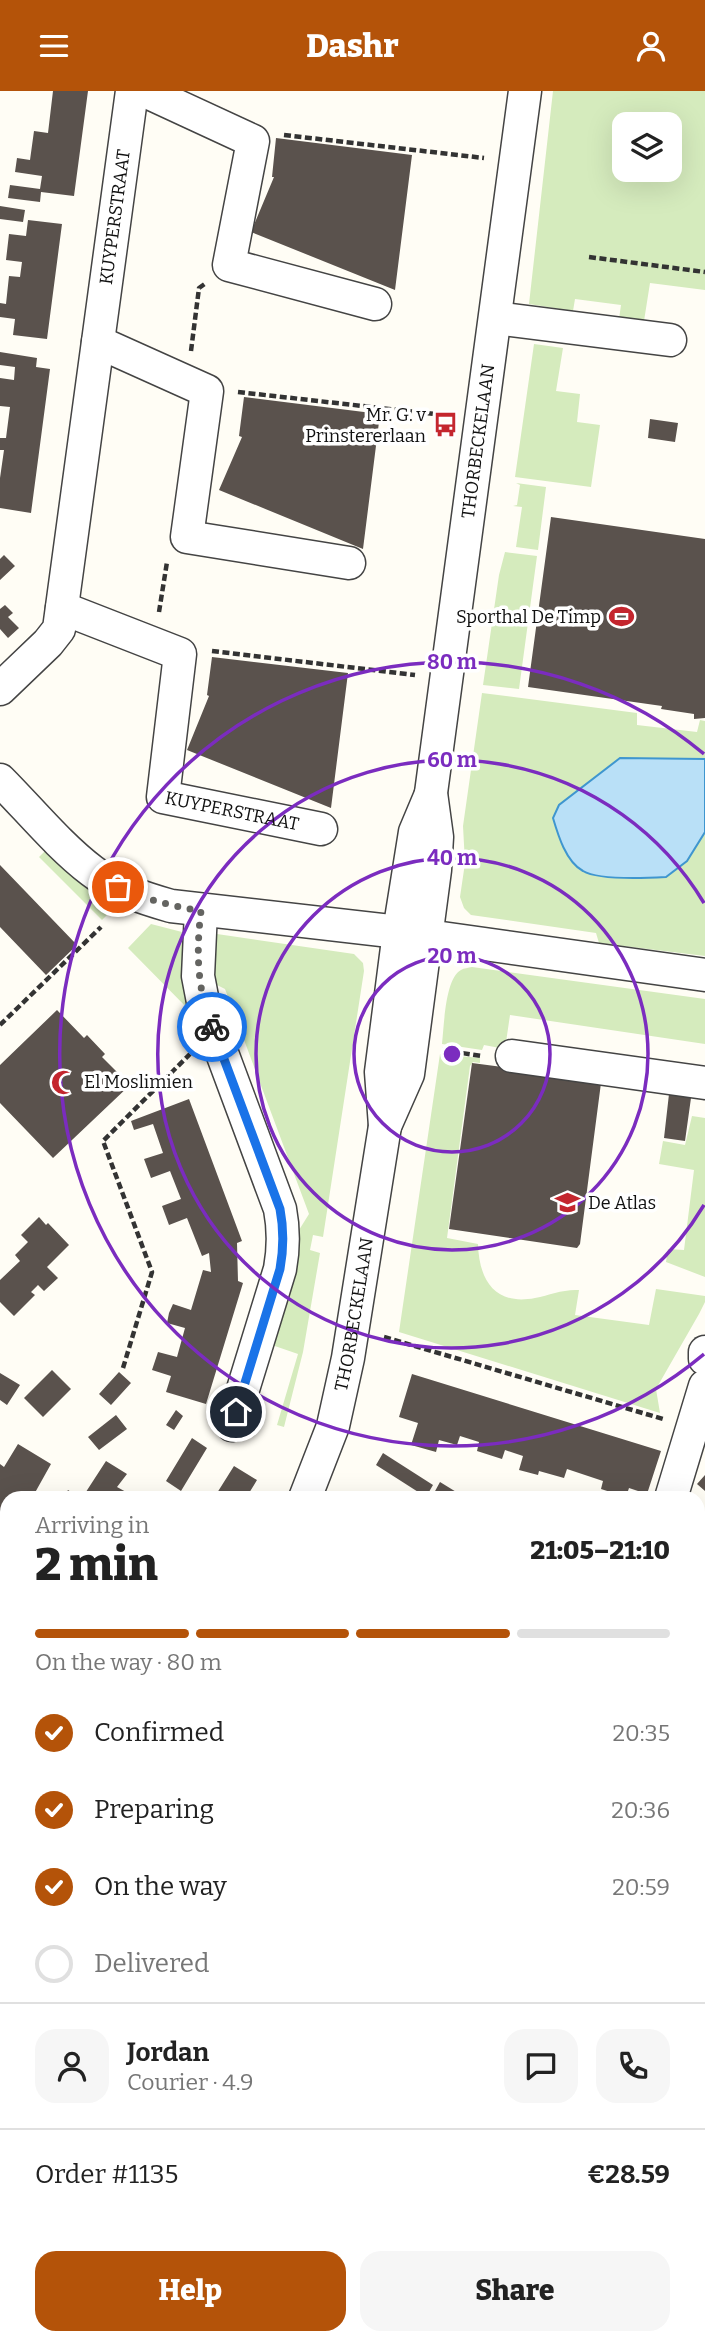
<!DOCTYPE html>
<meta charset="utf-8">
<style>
body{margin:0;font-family:Bitter,serif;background:#f6f6f6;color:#222;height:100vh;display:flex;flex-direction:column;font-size:26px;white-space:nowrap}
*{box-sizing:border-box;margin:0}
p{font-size:23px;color:#767676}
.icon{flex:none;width:38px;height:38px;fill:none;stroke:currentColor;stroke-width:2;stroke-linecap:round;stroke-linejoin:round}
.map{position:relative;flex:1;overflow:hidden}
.side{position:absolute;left:0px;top:1400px;width:705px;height:854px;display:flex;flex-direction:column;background:#fff;border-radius:21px 21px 0 0;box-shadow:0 7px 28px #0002}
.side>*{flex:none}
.fabs{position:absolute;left:612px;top:21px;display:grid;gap:14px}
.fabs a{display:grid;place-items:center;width:70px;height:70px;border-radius:14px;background:#fff;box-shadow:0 7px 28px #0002;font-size:35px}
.pin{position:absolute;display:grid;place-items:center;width:60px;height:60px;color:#fff;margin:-30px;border:4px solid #fff;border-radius:50%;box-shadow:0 2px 7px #0007}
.courier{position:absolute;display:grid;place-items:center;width:70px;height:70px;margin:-35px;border:5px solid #1a73e8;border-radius:50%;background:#fff;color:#222;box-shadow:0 2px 9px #0007}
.overview em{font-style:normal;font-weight:800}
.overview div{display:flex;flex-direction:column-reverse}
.overview{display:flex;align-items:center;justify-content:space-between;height:119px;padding:0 35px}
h1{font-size:46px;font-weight:800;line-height:52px}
.bar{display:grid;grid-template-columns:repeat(4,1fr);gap:10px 7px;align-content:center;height:84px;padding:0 35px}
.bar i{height:9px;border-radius:5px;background:#e0e0e0}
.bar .on{background:#b45309}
.bar p{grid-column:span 4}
.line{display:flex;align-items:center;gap:18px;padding:0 35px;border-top:2px solid #e0e0e0}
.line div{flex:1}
.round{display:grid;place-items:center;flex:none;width:74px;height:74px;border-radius:21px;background:#f6f6f6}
ol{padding:0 35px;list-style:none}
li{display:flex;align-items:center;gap:21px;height:77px}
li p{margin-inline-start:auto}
li .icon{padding:7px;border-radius:50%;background:#b45309;color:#fff;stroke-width:4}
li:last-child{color:#767676}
li i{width:38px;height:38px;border:4px solid #e0e0e0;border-radius:50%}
.button{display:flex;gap:14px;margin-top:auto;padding:14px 35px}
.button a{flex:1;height:80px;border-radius:21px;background:#b45309;color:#fff;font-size:28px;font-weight:800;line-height:80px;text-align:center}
.button a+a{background:#f6f6f6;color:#222}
header{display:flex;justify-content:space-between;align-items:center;height:91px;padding:0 35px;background:#b45309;color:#fff;font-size:32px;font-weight:800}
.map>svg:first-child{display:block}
.green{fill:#d5ebbd;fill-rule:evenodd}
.water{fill:#b9e0f7;stroke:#3f96cf;stroke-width:2}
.building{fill:#5a524d}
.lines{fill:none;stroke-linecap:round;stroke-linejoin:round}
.minor-casing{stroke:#444;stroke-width:35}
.path{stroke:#333;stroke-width:4.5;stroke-dasharray:7 3.5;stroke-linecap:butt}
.minor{stroke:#fff;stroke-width:32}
.done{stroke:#646461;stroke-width:7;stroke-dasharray:0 12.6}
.route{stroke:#1a73e8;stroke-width:9}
.ring{fill:none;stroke:#7b2cbf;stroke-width:3.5}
.labels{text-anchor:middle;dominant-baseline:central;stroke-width:7;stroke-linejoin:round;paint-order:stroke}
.street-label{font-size:18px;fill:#111;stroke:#fff}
.poi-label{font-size:18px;fill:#111;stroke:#fff;text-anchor:end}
.centre{fill:#7b2cbf;stroke:#fff;stroke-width:3.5}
.ring-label{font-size:21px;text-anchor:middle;font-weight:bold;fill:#7b2cbf;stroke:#fff;stroke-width:7;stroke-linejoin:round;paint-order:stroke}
</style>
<header><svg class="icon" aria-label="menu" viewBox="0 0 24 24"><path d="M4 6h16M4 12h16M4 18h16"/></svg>Dashr<svg class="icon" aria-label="person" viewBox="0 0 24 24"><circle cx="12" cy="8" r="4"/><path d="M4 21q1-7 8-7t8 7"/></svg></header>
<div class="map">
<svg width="705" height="2254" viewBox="0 0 705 2254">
<rect width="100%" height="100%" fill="#fffdf5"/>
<path class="green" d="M553,0H705V199L650,192L644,230L619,228L621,214L575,208L573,220L529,213ZM625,33H670V79H625Z
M534,253L563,257L556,300L580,303L577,331L600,334L591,396L515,386Z
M516,392L546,396L538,459L516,456L522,416L513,415L517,414L520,394Z
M505,461L537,465L519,598L483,594L499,484Z
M482,602L637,622V634L697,641L700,629L705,630V668L620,667L583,780L609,785L666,786L687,770L705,741V865L599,852L596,842L471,824L464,817L460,806L465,772L463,735Z
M49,756L120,811L102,829L39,766Z
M151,833L182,841L186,847L194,924L128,857Z
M217,843L354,863L363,872L364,880L323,1146L313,1144L310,1159L320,1162L303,1261L284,1336L277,1334L298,1263L269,1253L298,1159L299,1139L309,1123L225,898L211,891L212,849Z
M472,876L705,908V953L510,924L505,958L484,954L482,959L442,953C444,936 445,887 461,879C464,877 468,877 472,876Z
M440,963L480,967V972L473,971L470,975L447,1147L478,1153C479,1189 495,1215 535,1207C550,1204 563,1198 579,1199L575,1224L649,1234L656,1198L705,1205V1211L699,1223L656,1298L660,1322L399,1241Z
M692,1025L705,1027V1186L666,1171L668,1158L684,1159L694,1079L659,1073L663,1050L685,1054Z
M7,2009V2061L0,2074V2022Z
M0,2171H7V2247H19L15,2254H0Z"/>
<path class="water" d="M620,667L705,668V741L687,770L666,786C648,787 598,789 583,780C566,771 558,744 553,727L559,714Z
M7,2061V2171H0V2074Z"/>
<path class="building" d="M53,0H88L74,105L41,101L40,111L8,107L10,94L40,98L42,85L15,81L17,67L30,69L34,40L48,42Z
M276,47L412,64L395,199L251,141L274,86H272Z
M0,115L25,119L23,131L0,128Z
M28,129L62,133L47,248L13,244L15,228L0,226V212L6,213L9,185L20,186L22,171L6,169L9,143L26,145Z
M0,261L37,267L36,276L50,278L31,422L0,417V387L4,359H0V347H6L10,316L0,315V287L14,289L15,276L0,274Z
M244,306L380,323L363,458L219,399L242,346L239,345Z
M650,328L678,332L675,351L648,347Z
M551,426L705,448V627L694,628V623L661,618L662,615L528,596Z
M4,464L15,475L0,489V468Z
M5,514L13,522L8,526L19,537L8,547L0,538V518Z
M212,566L348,582L331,717L187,659L209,605L207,604Z
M0,774L77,854L46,884L0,836Z
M57,919L84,947L87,944L105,963L102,966L130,994L53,1067L0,1012V974Z
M472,972L599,989L601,992L580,1153L577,1157L449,1138Z
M669,1003L691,1007L685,1050L664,1047Z
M189,1008L242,1150L237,1152L238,1190L243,1192L206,1313L166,1301L171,1285L152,1279L158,1261L177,1266L185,1237L167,1232L169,1222L173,1213L191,1219L203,1179L211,1181L209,1162L202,1165L187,1127L169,1134L162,1115L181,1108L170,1080L151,1087L144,1068L163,1062L153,1033L134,1039L131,1030Z
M39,1126L46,1134L48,1132L69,1154L47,1176L58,1187L44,1200L38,1194L31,1201L35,1204L14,1225L0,1211V1189L20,1170L15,1164L28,1151L21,1144Z
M52,1279L71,1298L43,1326L24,1307Z
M119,1281L131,1292L111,1314L99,1303Z
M0,1282L20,1294L7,1314L0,1309Z
M412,1283L661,1360L647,1403L629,1397L626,1406L601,1398L603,1390L567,1378L564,1387L539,1380L538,1384L519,1379L523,1365L505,1359L502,1368L477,1360L479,1351L460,1345L457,1354L439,1349L436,1361L411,1354L418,1332L399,1326Z
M176,1319L183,1325L174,1339L166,1334Z
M116,1324L127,1338L99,1359L88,1346Z
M192,1347L207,1357L181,1400L166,1390Z
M18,1353L51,1373L32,1407H7V1432L0,1423V1373L4,1376Z
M383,1362L433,1394L426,1406L376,1374Z
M106,1370L127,1383L117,1396L137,1407H82Z
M234,1375L257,1389L246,1407H224L217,1402Z
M705,1384V1400L697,1393Z
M440,1391L466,1407H441L434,1402Z
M68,1399L80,1407H63Z
M399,1400L410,1407H394Z
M705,1469V1506L698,1499V1475Z
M0,1662L7,1666V1734L0,1747Z
M698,1741L705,1745V1762L702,1767L698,1764Z
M705,1787V1866L698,1862V1798Z
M698,2032L705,2037V2100L698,2096Z
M705,2142V2214L698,2224V2152Z
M47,2247H227L224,2254H44Z
M254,2247H295L291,2254H250Z
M584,2247H683L678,2254H595Z"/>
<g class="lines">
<defs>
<g id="minor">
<path d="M145,0L253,50L229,174L375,213"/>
<path d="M496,227L670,249"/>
<path d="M98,251L207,300L187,446L349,472"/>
<path id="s1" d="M62,517L180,563L163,706L321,738"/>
<path id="s2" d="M0,598L48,552L59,538L132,0"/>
<path d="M0,689C29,718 59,755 92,780C115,798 143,807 171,815L399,841L705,884"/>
<path d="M201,820L198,885L203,911L280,1118C284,1139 284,1156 280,1178L232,1334"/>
<path d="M512,965L705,992"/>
<path id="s3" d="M385,1035L408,983L435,779L437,746L431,702L525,0"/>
<path d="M705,1261V1268"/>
<path id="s4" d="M305,1407L333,1335L348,1267L385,1035L381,981L399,841L415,741L431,703"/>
<path d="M671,1407L705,1295"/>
<path d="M0,1481L7,1486"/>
<path d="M0,1900L7,1889"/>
<path d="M698,1920L705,1924"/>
</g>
</defs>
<use href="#minor" class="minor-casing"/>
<path class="path" d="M284,44L484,67
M589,166L705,181
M191,260L199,197L206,192
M238,301L452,325
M159,521L167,471
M212,560L415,584
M0,934L101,836
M442,959L482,965
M384,1246L663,1328
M123,1277L152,1181L103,1050L190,963
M0,1806L7,1792
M0,1988L7,1975"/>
<use href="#minor" class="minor"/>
</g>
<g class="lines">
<path class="done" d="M118,796C145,808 171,815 201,820C196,861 197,897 212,936"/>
<path class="route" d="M212,936L280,1118C284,1139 284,1156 280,1178L236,1321"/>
</g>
<g class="ring">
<circle cx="452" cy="963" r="98"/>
<circle cx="452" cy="963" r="196"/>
<path d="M704 1114A294 294 0 1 1 704 812"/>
<path d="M704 1263A392 392 0 1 1 704 663"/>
</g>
<defs>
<symbol id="bus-bare" viewBox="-9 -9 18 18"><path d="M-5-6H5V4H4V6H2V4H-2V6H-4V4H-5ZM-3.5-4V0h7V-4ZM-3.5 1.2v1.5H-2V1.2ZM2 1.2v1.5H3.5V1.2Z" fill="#c4262e" stroke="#fff" stroke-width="2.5" paint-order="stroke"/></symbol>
<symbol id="stadium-bare" viewBox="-9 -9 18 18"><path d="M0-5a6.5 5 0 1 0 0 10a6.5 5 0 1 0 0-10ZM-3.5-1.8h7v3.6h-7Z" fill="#c4262e" stroke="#fff" stroke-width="2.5" paint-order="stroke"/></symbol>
<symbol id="mosque-bare" viewBox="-9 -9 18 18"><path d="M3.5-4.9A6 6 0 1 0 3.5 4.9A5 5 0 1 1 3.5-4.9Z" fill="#c4262e" stroke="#fff" stroke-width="2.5" paint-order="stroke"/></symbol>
<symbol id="school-bare" viewBox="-9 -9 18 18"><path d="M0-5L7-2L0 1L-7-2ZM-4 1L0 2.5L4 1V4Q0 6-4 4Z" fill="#c4262e" stroke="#fff" stroke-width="2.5" paint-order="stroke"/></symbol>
</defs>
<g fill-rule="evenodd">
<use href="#bus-bare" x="428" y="316" width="35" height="35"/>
<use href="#stadium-bare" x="604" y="508" width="35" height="35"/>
<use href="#mosque-bare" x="46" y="974" width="35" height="35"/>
<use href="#school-bare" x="550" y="1094" width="35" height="35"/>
</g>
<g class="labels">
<g class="street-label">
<text stroke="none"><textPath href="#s2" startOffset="500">KUYPERSTRAAT</textPath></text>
<text stroke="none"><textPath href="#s3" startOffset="695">THORBECKELAAN</textPath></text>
<text stroke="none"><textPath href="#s1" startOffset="341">KUYPERSTRAAT</textPath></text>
<text stroke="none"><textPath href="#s4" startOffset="191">THORBECKELAAN</textPath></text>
</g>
<g class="poi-label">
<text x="426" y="324">Mr. G. v<tspan x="426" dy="21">Prinstererlaan</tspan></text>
<text x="601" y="526">Sporthal De Timp</text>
<text x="84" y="991" text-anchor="start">El Moslimien</text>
<text x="588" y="1112" text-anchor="start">De Atlas</text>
</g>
</g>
<circle cx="452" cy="963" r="10" class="centre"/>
<g class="ring-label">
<text x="452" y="578">80 m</text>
<text x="452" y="676">60 m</text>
<text x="452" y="774">40 m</text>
<text x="452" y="872">20 m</text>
</g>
</svg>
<div class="fabs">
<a><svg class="icon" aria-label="layers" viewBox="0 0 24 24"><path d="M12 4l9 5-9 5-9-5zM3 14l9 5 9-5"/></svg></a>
</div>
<div class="pin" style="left:118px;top:796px;background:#ea580c"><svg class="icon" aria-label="bag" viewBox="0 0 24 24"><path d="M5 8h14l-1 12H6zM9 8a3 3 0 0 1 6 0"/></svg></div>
<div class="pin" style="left:236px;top:1321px;background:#1f2937"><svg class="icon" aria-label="home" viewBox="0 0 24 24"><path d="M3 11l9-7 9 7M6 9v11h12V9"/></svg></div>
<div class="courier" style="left:212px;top:936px"><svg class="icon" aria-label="bike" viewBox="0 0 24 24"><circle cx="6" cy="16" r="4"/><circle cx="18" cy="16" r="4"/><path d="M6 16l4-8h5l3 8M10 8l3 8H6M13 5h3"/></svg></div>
<section class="side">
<div class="overview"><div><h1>2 min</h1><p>Arriving in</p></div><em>21:05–21:10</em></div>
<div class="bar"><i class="on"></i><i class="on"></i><i class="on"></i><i></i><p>On the way · 80 m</p></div>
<ol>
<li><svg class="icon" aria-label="check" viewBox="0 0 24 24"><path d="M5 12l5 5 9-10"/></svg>Confirmed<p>20:35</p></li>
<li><svg class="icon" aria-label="check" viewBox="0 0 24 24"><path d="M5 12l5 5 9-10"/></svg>Preparing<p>20:36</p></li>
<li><svg class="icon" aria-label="check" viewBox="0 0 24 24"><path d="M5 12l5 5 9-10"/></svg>On the way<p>20:59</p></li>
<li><i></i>Delivered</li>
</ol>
<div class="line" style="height:126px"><a class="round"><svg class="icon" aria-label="person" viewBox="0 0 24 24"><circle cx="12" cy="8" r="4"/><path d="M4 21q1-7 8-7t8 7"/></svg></a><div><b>Jordan</b><p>Courier · 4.9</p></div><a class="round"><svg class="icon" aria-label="chat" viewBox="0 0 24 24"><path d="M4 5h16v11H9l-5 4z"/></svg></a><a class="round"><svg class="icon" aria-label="phone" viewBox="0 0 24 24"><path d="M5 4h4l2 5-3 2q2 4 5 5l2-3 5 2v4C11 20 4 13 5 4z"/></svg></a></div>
<div class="line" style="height:91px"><div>Order #1135</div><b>€28.59</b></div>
<div class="button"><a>Help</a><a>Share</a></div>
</section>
</div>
